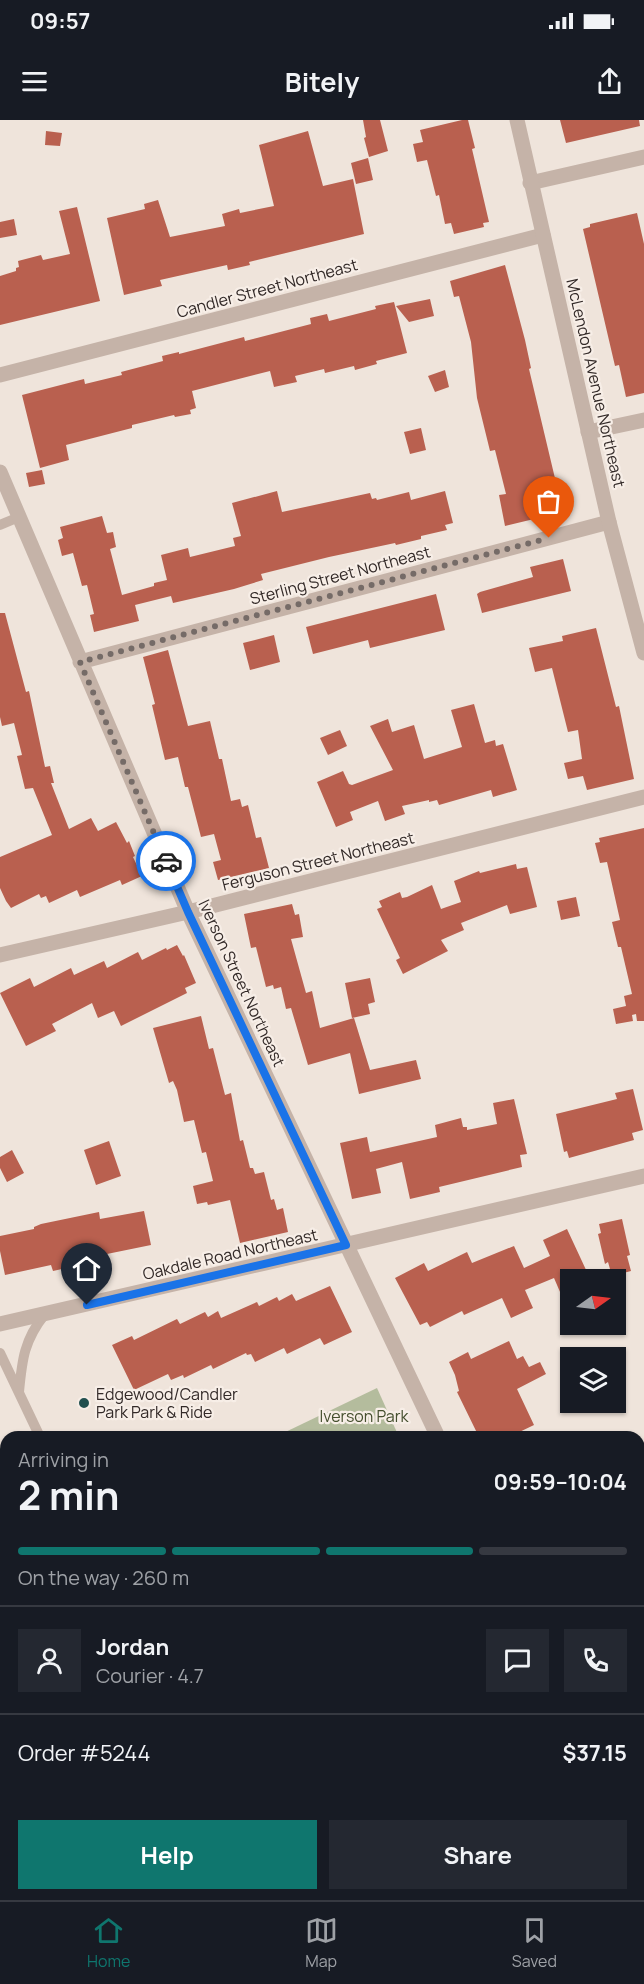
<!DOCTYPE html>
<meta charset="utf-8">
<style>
body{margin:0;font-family:Manrope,sans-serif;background:#242831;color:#f1f3f6;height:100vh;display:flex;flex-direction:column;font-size:22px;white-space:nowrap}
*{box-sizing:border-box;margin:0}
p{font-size:20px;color:#9ea1a6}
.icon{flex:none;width:33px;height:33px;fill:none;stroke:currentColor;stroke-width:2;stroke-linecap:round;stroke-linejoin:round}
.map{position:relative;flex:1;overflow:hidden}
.panel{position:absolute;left:0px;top:1311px;width:645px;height:470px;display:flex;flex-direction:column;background:#171b24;border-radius:18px 18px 0 0;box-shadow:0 2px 4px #0004}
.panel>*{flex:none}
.needle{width:39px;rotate:76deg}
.buttons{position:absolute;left:560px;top:1149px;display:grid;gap:12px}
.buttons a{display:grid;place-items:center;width:66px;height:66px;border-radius:0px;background:#171b24;box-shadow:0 2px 4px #0004;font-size:30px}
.pin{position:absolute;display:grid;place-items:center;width:51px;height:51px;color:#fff;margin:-62px -26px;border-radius:50% 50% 50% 0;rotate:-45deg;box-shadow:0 0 6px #0007}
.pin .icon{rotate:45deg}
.courier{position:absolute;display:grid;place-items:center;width:60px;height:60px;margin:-30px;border:4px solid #1a73e8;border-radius:50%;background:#fff;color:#222;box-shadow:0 2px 8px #0007}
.head em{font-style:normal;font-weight:700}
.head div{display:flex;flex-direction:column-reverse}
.head{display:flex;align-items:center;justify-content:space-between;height:102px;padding:0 18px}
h1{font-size:39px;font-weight:700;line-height:45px}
.bar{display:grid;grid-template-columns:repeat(4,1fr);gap:9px 6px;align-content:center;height:72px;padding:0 18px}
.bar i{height:8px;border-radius:4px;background:#363941}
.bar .active{background:#0f766e}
.bar p{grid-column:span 4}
.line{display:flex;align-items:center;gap:15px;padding:0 18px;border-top:2px solid #363941}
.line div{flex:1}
.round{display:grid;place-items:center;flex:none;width:63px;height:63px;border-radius:0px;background:#242831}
.button{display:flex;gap:12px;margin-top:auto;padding:12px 18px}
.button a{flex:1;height:69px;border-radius:0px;background:#0f766e;color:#fff;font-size:24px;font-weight:700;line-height:69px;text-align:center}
.button a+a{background:#242831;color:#f1f3f6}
.status{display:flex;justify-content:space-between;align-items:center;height:42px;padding:0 30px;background:#171b24;direction:ltr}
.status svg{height:16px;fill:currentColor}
header{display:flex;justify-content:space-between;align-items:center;height:78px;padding:0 18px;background:#171b24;font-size:27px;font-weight:700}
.dock{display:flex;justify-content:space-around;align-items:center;height:84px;border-top:2px solid #363941;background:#171b24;font-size:16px;color:#9ea1a6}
.dock a{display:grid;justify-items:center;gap:3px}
.dock .active{color:#0f766e}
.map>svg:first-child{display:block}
.park{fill:#b4bc9d}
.building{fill:#b9604f}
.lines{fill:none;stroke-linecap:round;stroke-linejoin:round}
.service{stroke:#c5b3a8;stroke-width:10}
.minor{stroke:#c5b3a8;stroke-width:15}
.tertiary{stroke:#c5b3a8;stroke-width:15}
.secondary{stroke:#99837a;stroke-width:15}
.rail{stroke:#332a28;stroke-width:4.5;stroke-dasharray:1.5 4.5;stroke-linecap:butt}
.done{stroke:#756b67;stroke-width:6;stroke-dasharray:0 10.8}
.route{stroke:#1a73e8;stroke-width:8}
.poi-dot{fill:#22504f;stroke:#f7eee7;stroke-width:2}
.labels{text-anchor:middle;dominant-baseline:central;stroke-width:4.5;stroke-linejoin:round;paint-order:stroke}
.street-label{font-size:16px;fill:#332a28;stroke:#f7eee7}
.poi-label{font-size:16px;fill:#332a28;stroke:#f7eee7;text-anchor:start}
.park-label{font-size:16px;fill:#454f2e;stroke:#f7eee7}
</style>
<div class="status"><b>09:57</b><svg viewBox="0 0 49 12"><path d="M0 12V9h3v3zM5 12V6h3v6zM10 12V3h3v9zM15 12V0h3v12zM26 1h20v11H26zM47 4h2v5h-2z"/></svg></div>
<header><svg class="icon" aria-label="menu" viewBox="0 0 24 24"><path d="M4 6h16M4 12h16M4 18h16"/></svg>Bitely<svg class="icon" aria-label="share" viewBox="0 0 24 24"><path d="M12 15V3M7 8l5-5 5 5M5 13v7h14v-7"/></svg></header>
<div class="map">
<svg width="644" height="1780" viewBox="0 0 644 1780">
<rect width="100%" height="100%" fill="#efe4db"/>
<path class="park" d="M377,1268L399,1317H275Z"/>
<path class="building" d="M363,0H380L388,31L369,37L364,18L366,17Z
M462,0H468L475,28L472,29L489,102L483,103L484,107L454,114L451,103L445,104L439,75L436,76L427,40L417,42L413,24L423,22L420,10Z
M560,0H639L640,6L566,23Z
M46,11L62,13L60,26L45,25Z
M308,11L323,66L353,59L364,114L249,142L250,145L228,150L227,145L160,160L162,166L124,175L107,98L145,89L144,84L158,80L170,117L225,106L222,94L239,89L240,93L274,86L259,25Z
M368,38L373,60L356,64L351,43Z
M77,87L100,181L0,205V156L16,151V148L19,147L18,141L41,135L43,140L70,134L59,91Z
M637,93L644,124V273L626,277L619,245L615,246L583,109L590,107V104Z
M14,99L17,115L0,118V102Z
M505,145L525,220L531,248L529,249L563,392L505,406L499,375L506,374L495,330L490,331L477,278L471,222L459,176L454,177L450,161Z
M430,179L434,196L409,202L396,186Z
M394,182L407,233L376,241L377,244L355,250L354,246L325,253L324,249L295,256L297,262L274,267L270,251L192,271L196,288L190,290L191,294L175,297L174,295L132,305V308L66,325L69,340L40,348L22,275L84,259L85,264L122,255L121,252L163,241L162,236L179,232V234L244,217L245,221L311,204L310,198L327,194L329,201L376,189L375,186Z
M445,250L449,267L435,272L428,256Z
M421,308L426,330L410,334L404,312Z
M42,350L45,364L29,367L26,353Z
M277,371L282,392L370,373L372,379L376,378L377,380L409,372L411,380L445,371L453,403L445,405L447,410L421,416V419L396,425L395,423L329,437L261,454L263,460L234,469L173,483L171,476L135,485L139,501L94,512L90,495L94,494L87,465L82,466L73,433L62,436L58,420L63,418L60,407L102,396L107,413L113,412L116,427L110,429L122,475L154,466V463L167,460L161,435L188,428L190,437L235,426L233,418L241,416L232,383Z
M563,439L571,471L482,493L477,474L480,472L533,457L530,447Z
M436,474L445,510L370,528L368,520L313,534L306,507Z
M0,493H5L26,572L29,571L45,647L50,646L54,663H51L69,709L91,698L98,711L116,702L127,723L129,721L135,736L133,737L142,756L122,765L120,760L80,777L77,770L49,783L46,776L41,778L39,774L11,788L6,781L0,768V737L52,715L33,668L25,669L17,636L22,635L14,603L2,606L0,597Z
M596,508L616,587L619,586L634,659L587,670L583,656L568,659L564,643L582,639L578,610L568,612L552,548L535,552L529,528L563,521L562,516Z
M274,515L280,542L250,550L243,523Z
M168,530L188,606L210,601L219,639H222L231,681L240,679L242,687L248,685L256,718L261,717L269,748L218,760L213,742L221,740L214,714L201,717L188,667H185L178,637L165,640L152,585L155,584L143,537Z
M474,584L485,623L495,620L496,626L503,624L517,670L493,677L491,670L439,685L437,680L429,682V680L402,686L405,694L385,701L378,681L350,692L353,700L336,707L317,662L343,651L349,664L352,665L393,650L370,606L388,599L392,612L414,605L424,639L462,627L451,590Z
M340,610L347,626L328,635L320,618Z
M644,708V901H637L636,894L632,895L633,901L616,904L613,889L626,886L624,876L632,874L621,827H618L612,802L620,800L607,742L600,743L595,723L600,722L599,718Z
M516,744L517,749L527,747L537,787L510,794L507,785L461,803L464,810L441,820L448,831L403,854L396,840L400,838L377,789L382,787L379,781L400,772L402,778L407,777L432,765L441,789L461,782L454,761L479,751L480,753Z
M576,777L580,796L561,800L557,781Z
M292,784L295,795L299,794L303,817L291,819L306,873L312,871L320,908L354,898L370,950L416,940L421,959L359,974L350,933L308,945L291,888L286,889L281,867L274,869L273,865L266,867L256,827L251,828L244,794Z
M177,825L183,836L184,835L196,863L185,868L187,873L121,906L114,891L98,898L92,883L52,904L56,911L26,926L0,873L30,858L34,867L71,848L74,855L104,841L107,848L138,832L142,840L166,828L167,830Z
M370,858L375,882L368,884L370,894L352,898L345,863Z
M201,896L209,929L213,928L225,975L231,973L240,1021L243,1020L250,1048H253L255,1054L264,1052L271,1080L274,1079L277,1090L283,1088L288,1112L240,1123L230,1080L208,1085L207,1082L197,1084L193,1066L213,1061L206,1032L202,1033L194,1000L184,1002L177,970L173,961L169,963L153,908Z
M633,969L643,1010L632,1013L634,1020L569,1038L567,1031L564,1032L556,994L617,979L615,973Z
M514,979L527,1034L520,1035L522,1047L439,1067L440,1072L410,1079L402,1042L376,1049L381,1073L352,1079L340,1023L367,1017L370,1032L437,1017L435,1005L461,998L463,1007H467V1010L497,1004L493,983Z
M109,1021L121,1056L96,1065L84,1030Z
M12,1030L24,1053L7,1062L0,1048V1037Z
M144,1091L151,1125L102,1135V1140L53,1151L51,1145L5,1155L0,1131V1116L34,1109V1107L41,1104L99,1092L100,1099Z
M622,1099L630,1135L627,1136L631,1151L612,1156L608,1142L605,1144L598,1114L601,1113L599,1104Z
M567,1109L587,1152L580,1155L582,1160H570V1195L554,1158L525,1170L533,1188L511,1198L502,1178L464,1195L462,1191L430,1207L427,1202L420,1205L395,1158L424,1143L428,1151L467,1132L472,1143L514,1126L524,1148L550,1136L543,1120Z
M330,1166L352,1212L324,1225L320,1218L287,1234L284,1228L255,1242L251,1234L247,1235L246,1233L213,1249L211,1245L184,1258L183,1255L171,1260L168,1254L134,1270L112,1225L132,1216L134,1220L177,1199L180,1204L205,1192L208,1197L218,1191L221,1198L257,1182L259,1186L277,1177L279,1181L292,1174L296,1181Z
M509,1221L517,1239L523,1236L529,1247L540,1242L546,1254L517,1269L534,1305L509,1317H479L457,1272L459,1271L455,1255L449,1242L468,1232L471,1239Z"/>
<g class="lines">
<path class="service" d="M0,405L19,397
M0,1233L40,1317
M19,1272C22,1240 24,1220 45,1194
M0,1372L6,1369
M399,1774L402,1780"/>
<path class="minor" d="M530,63L644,37
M0,255L543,115
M588,312L644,300
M0,352L188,792L438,1317
M80,542L609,402
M0,835L188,792L644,677
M639,1617L644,1613
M617,1774L619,1780"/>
<path class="tertiary" d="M517,0L609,402L644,533
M0,1204L644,1056"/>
<path class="secondary" d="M0,1529L6,1543
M105,1774L108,1780"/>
<path class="rail" d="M0,1624L6,1637
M0,1705L6,1718
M0,1762L8,1780
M32,1774L35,1780
M69,1774L72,1780"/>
</g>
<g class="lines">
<path class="done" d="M166,741L80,542L549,418"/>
<path class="route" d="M87,1185L346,1125L188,792L166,741"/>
</g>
<circle class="poi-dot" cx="84" cy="1283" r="6"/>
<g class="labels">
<g class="street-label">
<text transform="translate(267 168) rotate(-15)">Candler Street Northeast</text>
<text transform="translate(596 263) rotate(77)">McLendon Avenue Northeast</text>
<text transform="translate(340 455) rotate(-15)">Sterling Street Northeast</text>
<text transform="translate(318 741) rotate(-14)">Ferguson Street Northeast</text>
<text transform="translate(242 863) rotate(65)">Iverson Street Northeast</text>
<text transform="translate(230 1134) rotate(-13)">Oakdale Road Northeast</text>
</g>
<g class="poi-label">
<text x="96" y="1274">Edgewood/Candler<tspan x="96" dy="18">Park Park &amp; Ride</tspan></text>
</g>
<g class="park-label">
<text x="364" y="1296">Iverson Park</text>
</g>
</g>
</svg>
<div class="buttons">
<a><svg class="needle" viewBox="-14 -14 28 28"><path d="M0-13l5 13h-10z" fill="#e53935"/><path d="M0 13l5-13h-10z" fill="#9ea1a6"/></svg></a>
<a><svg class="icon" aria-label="layers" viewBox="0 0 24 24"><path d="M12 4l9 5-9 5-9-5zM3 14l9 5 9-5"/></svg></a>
</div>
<div class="pin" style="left:549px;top:418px;background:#ea580c"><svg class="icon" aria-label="bag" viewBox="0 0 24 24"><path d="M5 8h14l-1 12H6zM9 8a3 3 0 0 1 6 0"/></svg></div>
<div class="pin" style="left:87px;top:1185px;background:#1f2937"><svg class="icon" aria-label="home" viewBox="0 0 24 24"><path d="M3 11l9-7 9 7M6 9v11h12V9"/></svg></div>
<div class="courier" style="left:166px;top:741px"><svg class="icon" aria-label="car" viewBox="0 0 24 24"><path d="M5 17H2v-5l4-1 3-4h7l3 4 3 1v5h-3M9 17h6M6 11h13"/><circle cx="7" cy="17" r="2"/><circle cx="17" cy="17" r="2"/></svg></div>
<section class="panel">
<div class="head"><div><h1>2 min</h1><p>Arriving in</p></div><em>09:59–10:04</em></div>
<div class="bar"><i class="active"></i><i class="active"></i><i class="active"></i><i></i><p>On the way · 260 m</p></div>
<div class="line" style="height:108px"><a class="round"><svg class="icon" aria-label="person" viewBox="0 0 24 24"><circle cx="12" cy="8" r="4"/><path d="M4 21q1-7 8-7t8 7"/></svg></a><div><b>Jordan</b><p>Courier · 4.7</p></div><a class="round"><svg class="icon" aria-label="chat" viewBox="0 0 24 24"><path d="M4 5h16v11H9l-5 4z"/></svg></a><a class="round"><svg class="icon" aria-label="phone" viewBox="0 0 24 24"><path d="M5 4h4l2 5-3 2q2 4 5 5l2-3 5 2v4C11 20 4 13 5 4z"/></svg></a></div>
<div class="line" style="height:78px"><div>Order #5244</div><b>$37.15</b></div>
<div class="button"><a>Help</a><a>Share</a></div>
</section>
</div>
<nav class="dock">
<a class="active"><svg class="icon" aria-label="home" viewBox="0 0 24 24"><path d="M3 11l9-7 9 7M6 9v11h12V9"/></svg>Home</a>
<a><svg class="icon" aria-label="map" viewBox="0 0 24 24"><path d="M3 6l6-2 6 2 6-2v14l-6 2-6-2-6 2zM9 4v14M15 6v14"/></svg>Map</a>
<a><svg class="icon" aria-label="saved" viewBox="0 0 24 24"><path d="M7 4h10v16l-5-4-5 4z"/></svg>Saved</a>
</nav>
